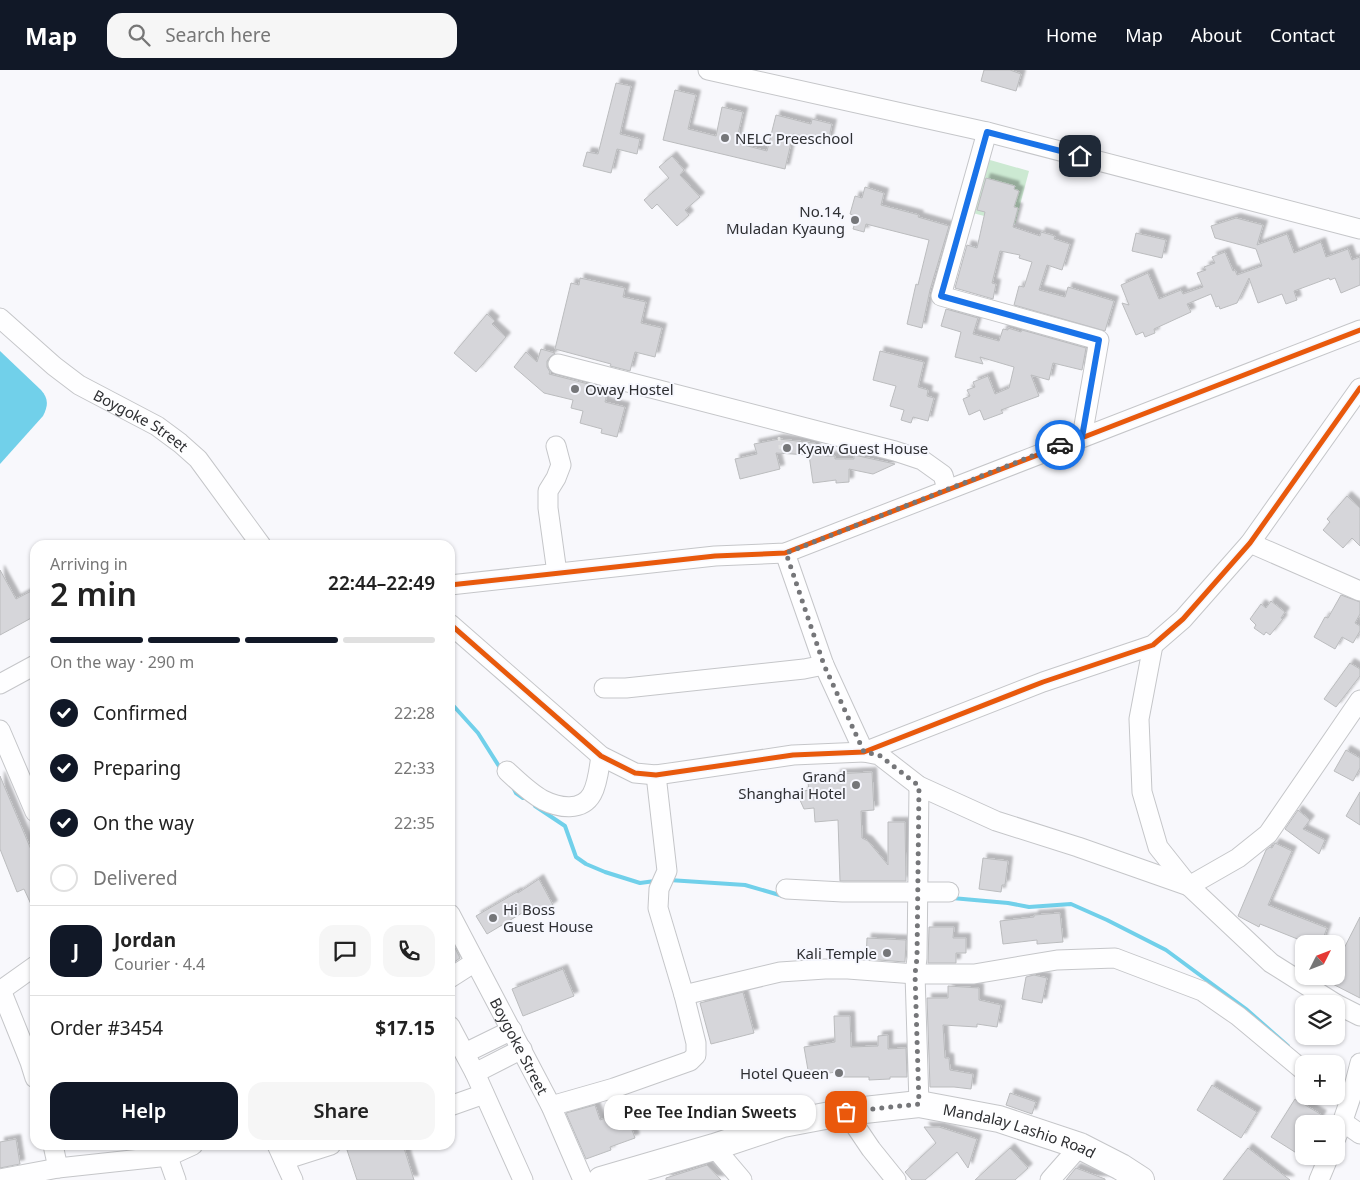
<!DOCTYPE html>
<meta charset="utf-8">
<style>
body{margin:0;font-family:"Noto Sans",sans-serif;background:#f6f6f6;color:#222;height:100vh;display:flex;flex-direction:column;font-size:19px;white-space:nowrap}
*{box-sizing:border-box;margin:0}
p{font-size:16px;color:#767676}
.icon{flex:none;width:28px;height:28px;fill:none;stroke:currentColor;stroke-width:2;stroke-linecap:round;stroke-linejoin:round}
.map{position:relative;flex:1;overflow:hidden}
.details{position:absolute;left:30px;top:470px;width:425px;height:610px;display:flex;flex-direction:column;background:#fff;border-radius:15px;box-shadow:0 1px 4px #0004}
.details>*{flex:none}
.needle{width:32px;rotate:48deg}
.buttons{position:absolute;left:1295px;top:865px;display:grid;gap:10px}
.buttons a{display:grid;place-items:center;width:50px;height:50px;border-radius:10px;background:#fff;box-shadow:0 1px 4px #0004;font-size:25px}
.pin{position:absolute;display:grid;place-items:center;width:42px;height:42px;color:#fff;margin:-21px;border-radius:10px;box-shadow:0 2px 8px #0006}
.courier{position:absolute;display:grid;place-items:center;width:50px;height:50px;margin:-25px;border:4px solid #1a73e8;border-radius:50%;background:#fff;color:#222;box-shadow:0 1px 6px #0007}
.bubble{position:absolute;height:35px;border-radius:15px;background:#fff;box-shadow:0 1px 4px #0004;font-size:16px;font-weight:600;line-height:35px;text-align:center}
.summary em{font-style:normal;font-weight:600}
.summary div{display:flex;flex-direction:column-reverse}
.summary{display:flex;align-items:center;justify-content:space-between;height:85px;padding:0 20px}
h1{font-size:32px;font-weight:600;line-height:38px}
.bar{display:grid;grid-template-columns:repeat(4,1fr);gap:8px 5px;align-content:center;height:60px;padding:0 20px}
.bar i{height:6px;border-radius:4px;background:#e0e0e0}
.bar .current{background:#111827}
.bar p{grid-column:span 4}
.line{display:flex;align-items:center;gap:12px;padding:0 20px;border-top:1px solid #e0e0e0}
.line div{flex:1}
.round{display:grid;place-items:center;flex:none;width:52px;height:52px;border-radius:15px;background:#f6f6f6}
ol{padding:0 20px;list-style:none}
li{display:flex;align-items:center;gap:15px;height:55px}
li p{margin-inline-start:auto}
li .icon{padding:5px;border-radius:50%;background:#111827;color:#fff;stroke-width:4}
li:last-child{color:#767676}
li i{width:28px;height:28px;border:2px solid #e0e0e0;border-radius:50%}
.primary-button{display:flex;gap:10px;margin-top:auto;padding:10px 20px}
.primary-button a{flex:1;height:58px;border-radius:15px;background:#111827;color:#fff;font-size:20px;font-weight:600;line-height:58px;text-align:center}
.primary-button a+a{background:#f6f6f6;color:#222}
header{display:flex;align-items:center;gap:30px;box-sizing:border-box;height:70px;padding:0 25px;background:#111827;color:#fff}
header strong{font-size:24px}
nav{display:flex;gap:28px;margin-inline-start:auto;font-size:18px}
.search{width:350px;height:45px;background:#f6f6f6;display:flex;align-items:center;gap:12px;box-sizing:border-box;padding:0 18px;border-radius:15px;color:#767676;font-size:19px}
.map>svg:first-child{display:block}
.green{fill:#cce9d2}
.water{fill:#71d0ea}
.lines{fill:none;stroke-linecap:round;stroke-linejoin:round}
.stream{stroke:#71d0ea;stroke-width:4}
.building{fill:#d6d6da;stroke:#bbbcbe;filter:url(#shadow)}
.minor-casing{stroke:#c5c6c9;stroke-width:21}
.highway-casing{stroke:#c5c6c9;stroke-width:28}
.path{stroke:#e1e1e2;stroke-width:2.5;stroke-dasharray:4 4;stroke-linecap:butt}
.minor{stroke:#fefeff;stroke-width:19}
.highway{stroke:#fefeff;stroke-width:26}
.cycleway-casing{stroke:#f6f7fe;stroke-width:8}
.cycleway{stroke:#e8590c;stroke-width:5}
.done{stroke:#757679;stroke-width:5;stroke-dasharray:0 9}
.route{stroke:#1a73e8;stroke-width:6}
.poi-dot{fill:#757679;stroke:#f6f7fe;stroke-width:2}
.labels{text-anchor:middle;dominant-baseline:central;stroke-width:4;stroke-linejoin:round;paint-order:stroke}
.poi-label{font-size:15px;fill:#2f3033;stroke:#f6f7fe;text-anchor:start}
.street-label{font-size:15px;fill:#2f3033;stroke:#f6f7fe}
</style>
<header>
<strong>Map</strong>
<div class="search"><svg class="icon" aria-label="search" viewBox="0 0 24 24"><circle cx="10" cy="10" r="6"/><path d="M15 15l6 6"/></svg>Search here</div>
<nav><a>Home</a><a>Map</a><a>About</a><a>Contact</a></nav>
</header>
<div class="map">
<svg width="1360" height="1110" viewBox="0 0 1360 1110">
<defs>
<filter id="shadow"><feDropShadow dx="4.5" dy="-4.5" stdDeviation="1" flood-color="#0004"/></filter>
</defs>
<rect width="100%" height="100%" fill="#f8f8fc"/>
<path class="green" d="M983,88L1029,101L1015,154L969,142Z"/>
<path class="water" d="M0,281L41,320C49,329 48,336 43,346L0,394Z"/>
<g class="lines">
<path class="stream" d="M450,632L478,663L502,701
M513,717L516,723L523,728
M535,736L565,756L576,787L586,794L605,802L640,813L655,811
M669,810L745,815L783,826
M952,828L1008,833L1029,837L1071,834L1107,850L1166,880L1246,939L1288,976
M1336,1018L1346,1026"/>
</g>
<path class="building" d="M984,0H1010L1021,4L1016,21L981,11Z
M616,13L631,16L620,64L640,69L637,84L617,79L611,103L583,96L587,82L598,84Z
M675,20L696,25L688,59L716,66L722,37L743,42L736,73L767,81L776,45L811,54L812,49L832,54L828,72L793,64L785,99L663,70Z
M672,86L684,100L680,105L700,127L685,140L689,145L677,156L657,134L652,139L644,130L669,108L659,97Z
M986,108L1015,116L1014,119L1019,121L1014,137L1018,138L1013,157L1040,166L1041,162L1055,166L1054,169L1070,174L1062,200L1047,195L1039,220L1065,227L1068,217L1114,231L1105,261L1014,235L1019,216L1024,217L1032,192L1019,188L1020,185L1000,181L992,213L996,214L993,229L955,218L967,175L977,178L985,142L977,140Z
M865,117L884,123L881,135L919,145L918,147L949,156L930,220L922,258L907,254L916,214L918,215L929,170L866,154L864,162L853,159L857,146L850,144L855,126L862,128Z
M1236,148L1263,155L1257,175L1287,164L1294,183L1321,172L1326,187L1348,179L1352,190L1360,187V215L1341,223L1335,208L1330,210L1329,208L1294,221L1297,230L1286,234L1282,224L1258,233L1249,208L1237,233L1220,239L1219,236L1216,237L1211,224L1187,234L1191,242L1154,259L1155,263L1145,267L1143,262L1136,265L1122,233L1129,235L1121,215L1148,203L1159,229L1181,220L1183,224L1203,217L1197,203L1206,200L1204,197L1215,193L1212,187L1225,182L1233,201L1235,200L1237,205L1262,196L1256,179L1215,168L1211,156Z
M1136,163L1166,170L1162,188L1132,181Z
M580,208L625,218L623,227L646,232L641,253L662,258L655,287L635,282L630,301L610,296L611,294L555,279L571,213L579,215Z
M946,239L978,248L973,264L999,271L1003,259L1008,260V258L1021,262L1022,260L1086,278L1082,300L1053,293L1049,310L1031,305L1039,326L1001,340L1003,343L984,350L980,340L969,345L963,329L970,326L967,320L975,317L973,312L988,306L995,324L1009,318L1014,297L980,287L983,294L955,287L961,262L941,256Z
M487,244L495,251L492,254L506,267L476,302L454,283Z
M541,279L555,283L550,287L547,291V297L550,302L549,304L608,319L605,332L625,337L617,367L601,363L602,359L580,353L583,341L571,338L573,330L544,323L514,297L526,282L537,292Z
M880,281L924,292L918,317L928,320L927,326L934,328L928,351L913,347L911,353L901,350L904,340L890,336L896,316L873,310Z
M779,369L815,373L816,384L825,383V386H835V389H854V385L895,394L873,404L849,399V412L836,413V410L813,413L809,385L776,383L780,399L740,409L735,389L757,384L754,374Z
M1347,426L1360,438V476L1352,468L1343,478L1323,460L1330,452L1327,449Z
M0,500L16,529L35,519V546L0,565Z
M1341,525L1360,532V544L1355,553L1360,556V561L1353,573L1342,567L1335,579L1314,567L1325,547L1328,548Z
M1271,531L1285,542L1281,548L1283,549L1270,565L1266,562L1264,565L1254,558L1256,555L1250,549L1261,534L1266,538Z
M1350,593L1360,599V606L1336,637L1324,629Z
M1346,680L1360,688V698L1353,711L1334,701Z
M872,702L874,740L861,741L862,768L868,771L888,795V752H905L906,811H840L838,750L815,752L814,738L804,739L799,728L803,727L804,721L809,720L808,713L836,708V704Z
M0,706L35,789V843L24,819L17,822L0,779Z
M1360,722V755L1346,746Z
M1298,740L1310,750L1303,759L1325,770L1319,784L1285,759Z
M1275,773L1292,781L1268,835L1327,858L1321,874H1310L1260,854L1259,857L1238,846L1266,780L1270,777L1272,778Z
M983,788L1008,791L1005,815H1002L1001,822L979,819Z
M539,809L553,835L537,846L532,837L487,864L476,846L517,822L518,823Z
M1060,843L1063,872L1037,874V870L1003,874L1000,851L1034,847V845Z
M1360,847V928L1317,906H1336V894Z
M929,857H954L953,868H966V883H956V893H928Z
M450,868L460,888L450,895Z
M867,868L906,870L905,892L866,889Z
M563,899L574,926L523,946L512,919Z
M1034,905L1047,908L1042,933L1022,929L1026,907Z
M948,916L979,918V930L1001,935L997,957L977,954V957L943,955L945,988H949L950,1000L973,1004L971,1019L954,1017H930L927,928H948Z
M743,922L754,963L711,974L700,933Z
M834,946H850L851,977L878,976V966L888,965V979L906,978L907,1007H890V1009L869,1010V1007H836V1002L809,1006L804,977L835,972Z
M1212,1015L1257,1042L1241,1068L1197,1040Z
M1010,1023L1036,1032L1032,1044L1006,1035Z
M1295,1029L1322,1045L1316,1054H1304V1074L1298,1084L1271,1067Z
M595,1035L600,1050L625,1041L635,1068L610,1077L611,1080L586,1089L566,1043Z
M924,1057H939L977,1069L968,1098L957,1082L925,1110H912L905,1102L936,1073Z
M16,1069L20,1094L0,1098V1072Z
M360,1075H403L414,1110H357L347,1080Z
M1010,1078L1028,1098L1015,1110H975Z
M1248,1078L1290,1110H1223Z
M707,1095L721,1110H666V1108Z
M1076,1098L1105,1109V1110H1066Z"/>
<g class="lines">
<defs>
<g id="minor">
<path d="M708,0L987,62L1360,159"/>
<path d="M987,62L941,226L1099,270L1082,367"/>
<path id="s1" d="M0,248L54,296L79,315L157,356L180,373L198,389L261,475"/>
<path d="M558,294L895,381L922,390L943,405L947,419"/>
<path d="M556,376L561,395L556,408L548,421V438L557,503"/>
<path d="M1250,473L1360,521"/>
<path d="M785,483L824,595L864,682L879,685L919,716L996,751L1078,777L1189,816L1238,788L1268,764L1360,630"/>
<path d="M450,515L715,486L785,483L1360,260"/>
<path d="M450,554L601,686L635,703L656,705L793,685L864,682L1043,612L1153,575L1183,549L1250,473L1360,318"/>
<path d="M1153,575L1139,649L1142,722L1158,777L1189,816L1271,893L1336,934"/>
<path d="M0,614L35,595"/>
<path d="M604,618H626L804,599L824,595"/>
<path d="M0,660L35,742"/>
<path d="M507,701C518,711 530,723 543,730C559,738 582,742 592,724C598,713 599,698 601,686"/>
<path d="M919,716L917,888L915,904L919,1034"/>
<path d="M786,819L843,822H949"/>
<path id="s2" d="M450,844L551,1036L583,1110"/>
<path d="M450,908L475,892"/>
<path d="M1,920L30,992L35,1008"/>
<path d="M0,921L35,896"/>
<path d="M684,925L780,902L825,899H848L915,904H974L1057,890L1115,888L1202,921L1238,946L1304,1001"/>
<path d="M1336,934L1360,946"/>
<path d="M450,956L475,1003L523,1110"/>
<path d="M465,983L512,960"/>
<path d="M475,1003L522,979"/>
<path d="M450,1036L484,1024"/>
<path d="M551,1036L614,1018L690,991L696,985V973L684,925L658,838L659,819L667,801L656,705"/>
<path d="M846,1042L871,1079L896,1110"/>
<path d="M1343,1052L1360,1064"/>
<path d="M1336,1068C1346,1044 1354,1019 1360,993"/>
<path d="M53,1075L58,1098"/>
<path d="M277,1075L293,1110"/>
<path d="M164,1076L176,1110"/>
<path d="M714,1077L742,1110"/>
<path d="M284,1090L331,1075"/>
<path d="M0,1109L58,1098L169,1086L193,1075"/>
<path d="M1050,1110L1080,1076"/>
<path d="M1319,1110L1329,1086"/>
</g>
<g id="highway">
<path id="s3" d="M601,1110L714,1077L783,1054L846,1042L919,1034L999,1049L1080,1076L1121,1097L1141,1110"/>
</g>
</defs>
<use href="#minor" class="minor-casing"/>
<use href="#highway" class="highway-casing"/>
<path class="path" d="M779,367L780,379L784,378"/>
<use href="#minor" class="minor"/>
<use href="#highway" class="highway"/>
<defs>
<path id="cycleway" d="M450,515L715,486L785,483L1360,260
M450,554L601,686L635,703L656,705L793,685L864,682L1043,612L1153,575L1183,549L1250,473L1360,318"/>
</defs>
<use href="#cycleway" class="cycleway-casing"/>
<use href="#cycleway" class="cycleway"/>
</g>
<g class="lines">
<path class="done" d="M846,1042L919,1034L915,904L917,888L919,716L879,685L864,682L824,595L786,483L1060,375"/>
<path class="route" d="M1060,375L1082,367L1099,270L941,226L987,62L1080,86"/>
</g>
<g class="poi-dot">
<circle cx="725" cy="68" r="5"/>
<circle cx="855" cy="150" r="5"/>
<circle cx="575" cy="319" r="5"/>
<circle cx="787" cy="378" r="5"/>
<circle cx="856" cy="715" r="5"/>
<circle cx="493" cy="848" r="5"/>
<circle cx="887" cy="883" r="5"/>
<circle cx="839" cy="1003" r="5"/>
</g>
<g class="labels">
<g class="poi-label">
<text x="735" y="68">NELC Preeschool</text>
<text x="845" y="141" text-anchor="end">No.14,<tspan x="845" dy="17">Muladan Kyaung</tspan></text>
<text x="585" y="319">Oway Hostel</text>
<text x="797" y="378">Kyaw Guest House</text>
<text x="846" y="706" text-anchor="end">Grand<tspan x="846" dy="17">Shanghai Hotel</tspan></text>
<text x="503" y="839">Hi Boss<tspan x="503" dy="17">Guest House</tspan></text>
<text x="877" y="883" text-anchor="end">Kali Temple</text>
<text x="829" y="1003" text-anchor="end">Hotel Queen</text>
</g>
<g class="street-label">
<text stroke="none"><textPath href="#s1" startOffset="175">Boygoke Street</textPath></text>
<text stroke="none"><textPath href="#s2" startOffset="149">Boygoke Street</textPath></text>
<text stroke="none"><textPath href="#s3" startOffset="432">Mandalay Lashio Road</textPath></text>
</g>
</g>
</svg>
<div class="buttons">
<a><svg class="needle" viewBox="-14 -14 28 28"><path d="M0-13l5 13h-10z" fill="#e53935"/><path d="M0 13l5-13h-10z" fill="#767676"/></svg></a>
<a><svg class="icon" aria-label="layers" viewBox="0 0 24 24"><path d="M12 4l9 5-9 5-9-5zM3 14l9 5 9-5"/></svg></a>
<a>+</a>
<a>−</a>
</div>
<div class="pin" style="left:846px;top:1042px;background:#ea580c"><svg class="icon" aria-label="bag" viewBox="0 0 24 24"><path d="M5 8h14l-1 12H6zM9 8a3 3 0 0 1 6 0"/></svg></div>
<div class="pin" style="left:1080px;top:86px;background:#1f2937"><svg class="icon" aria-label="home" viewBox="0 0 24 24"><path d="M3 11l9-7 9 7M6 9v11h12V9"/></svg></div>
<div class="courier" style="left:1060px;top:375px"><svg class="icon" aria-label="car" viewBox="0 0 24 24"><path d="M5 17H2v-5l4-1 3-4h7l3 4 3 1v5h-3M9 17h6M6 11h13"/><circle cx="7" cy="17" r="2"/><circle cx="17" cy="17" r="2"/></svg></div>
<div class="bubble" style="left:604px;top:1025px;width:212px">Pee Tee Indian Sweets</div>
<section class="details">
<div class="summary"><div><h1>2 min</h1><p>Arriving in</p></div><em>22:44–22:49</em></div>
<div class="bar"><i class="current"></i><i class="current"></i><i class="current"></i><i></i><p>On the way · 290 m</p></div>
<ol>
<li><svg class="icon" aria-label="check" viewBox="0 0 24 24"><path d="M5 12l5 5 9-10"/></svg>Confirmed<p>22:28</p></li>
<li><svg class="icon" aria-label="check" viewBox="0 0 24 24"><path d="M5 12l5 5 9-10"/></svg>Preparing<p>22:33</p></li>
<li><svg class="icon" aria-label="check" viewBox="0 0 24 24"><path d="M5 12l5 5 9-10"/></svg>On the way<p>22:35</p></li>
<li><i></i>Delivered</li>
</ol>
<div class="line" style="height:90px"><b class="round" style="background:#111827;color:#fff">J</b><div><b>Jordan</b><p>Courier · 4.4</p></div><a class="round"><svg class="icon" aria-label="chat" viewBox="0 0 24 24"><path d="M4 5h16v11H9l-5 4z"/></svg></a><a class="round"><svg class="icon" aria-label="phone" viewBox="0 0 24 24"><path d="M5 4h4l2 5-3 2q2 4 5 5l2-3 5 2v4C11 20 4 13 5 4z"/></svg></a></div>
<div class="line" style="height:65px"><div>Order #3454</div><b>$17.15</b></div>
<div class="primary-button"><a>Help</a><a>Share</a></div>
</section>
</div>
